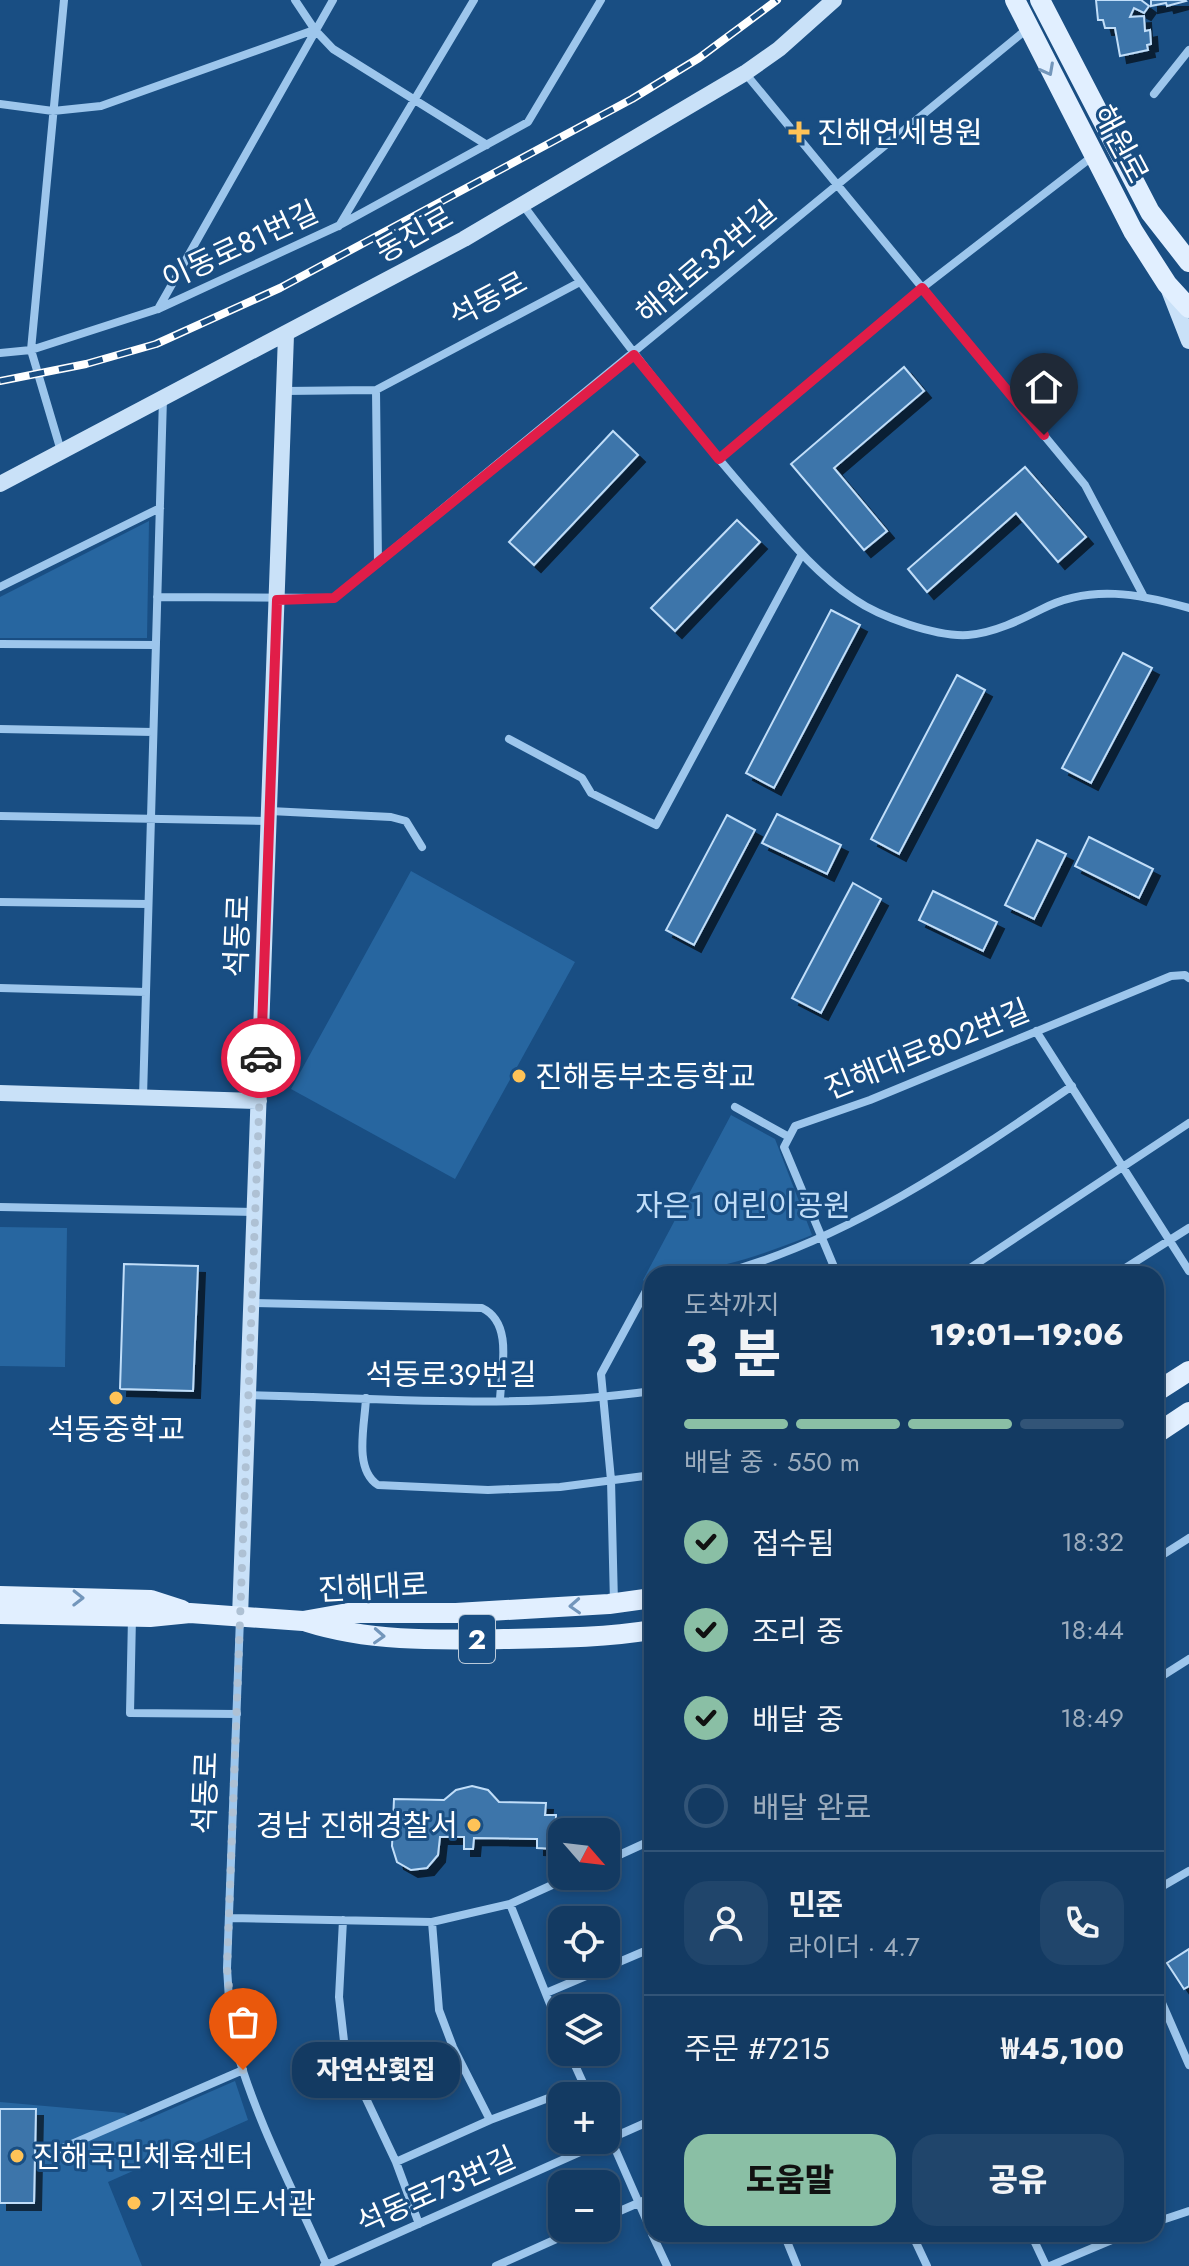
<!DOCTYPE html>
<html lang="ko">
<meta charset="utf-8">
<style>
body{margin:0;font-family:Jost,"Noto Sans KR",sans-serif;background:#20456b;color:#f1f3f6;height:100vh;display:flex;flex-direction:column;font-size:30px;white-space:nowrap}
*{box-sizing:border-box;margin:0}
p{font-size:26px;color:#9dadbe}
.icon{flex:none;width:44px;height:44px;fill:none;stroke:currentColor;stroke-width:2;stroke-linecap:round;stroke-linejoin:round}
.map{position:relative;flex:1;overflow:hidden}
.side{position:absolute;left:644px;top:1266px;width:520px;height:976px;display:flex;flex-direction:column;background:#133a62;border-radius:24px;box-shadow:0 4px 12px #0003,0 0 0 2px #325477}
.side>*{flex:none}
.needle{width:52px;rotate:118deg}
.buttons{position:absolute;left:548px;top:1818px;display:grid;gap:16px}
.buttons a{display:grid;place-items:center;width:72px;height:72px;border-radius:16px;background:#133a62;box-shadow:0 4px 12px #0003,0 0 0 2px #325477;font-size:40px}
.pin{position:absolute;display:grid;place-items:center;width:68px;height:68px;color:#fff;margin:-82px -34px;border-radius:50% 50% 50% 0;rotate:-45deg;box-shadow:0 0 8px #0007}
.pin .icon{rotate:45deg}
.courier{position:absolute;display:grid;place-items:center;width:80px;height:80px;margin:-40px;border:6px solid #e11d48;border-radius:50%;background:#fff;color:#222;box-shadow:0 2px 10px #0007}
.bubble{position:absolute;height:56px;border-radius:24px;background:#133a62;box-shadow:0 4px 12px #0003,0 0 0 2px #325477;font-size:26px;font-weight:800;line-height:56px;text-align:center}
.summary em{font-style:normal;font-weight:800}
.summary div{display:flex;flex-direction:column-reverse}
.summary{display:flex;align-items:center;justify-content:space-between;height:136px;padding:0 40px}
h1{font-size:52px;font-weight:800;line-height:60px}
.bar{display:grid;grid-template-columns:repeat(4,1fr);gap:12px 8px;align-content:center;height:96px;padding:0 40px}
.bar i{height:10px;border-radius:6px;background:#325477}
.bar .on{background:#8abfa5}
.bar p{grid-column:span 4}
.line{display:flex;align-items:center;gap:20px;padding:0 40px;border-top:2px solid #325477}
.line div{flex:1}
.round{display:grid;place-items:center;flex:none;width:84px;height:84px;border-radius:24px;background:#20456b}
ol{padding:0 40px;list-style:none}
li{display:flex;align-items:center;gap:24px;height:88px}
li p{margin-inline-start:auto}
li .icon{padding:8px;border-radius:50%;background:#8abfa5;color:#111;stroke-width:4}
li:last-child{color:#9dadbe}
li i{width:44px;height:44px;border:4px solid #325477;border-radius:50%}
.primary-button{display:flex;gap:16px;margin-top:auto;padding:16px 40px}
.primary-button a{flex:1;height:92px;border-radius:24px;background:#8abfa5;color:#111;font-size:32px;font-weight:800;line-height:92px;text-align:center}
.primary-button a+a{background:#20456b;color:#f1f3f6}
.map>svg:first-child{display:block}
.green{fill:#2766a0}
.building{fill:#3d75aa;stroke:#c1def9;stroke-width:2;filter:url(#shadow)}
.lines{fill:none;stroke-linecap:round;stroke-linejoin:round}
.street{stroke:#9dc6ec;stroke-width:8}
.secondary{stroke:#c9e1f8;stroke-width:16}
.primary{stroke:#e1efff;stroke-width:20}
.rail-casing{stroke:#fff;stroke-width:8}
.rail{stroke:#194e83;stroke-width:5;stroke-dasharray:15;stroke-linecap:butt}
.oneway{stroke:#7396bb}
.done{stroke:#aec1d4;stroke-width:8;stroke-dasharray:0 14.4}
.route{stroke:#e11d48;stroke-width:10}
.poi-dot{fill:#ffc357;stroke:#194e83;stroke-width:3}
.labels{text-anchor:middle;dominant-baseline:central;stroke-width:6;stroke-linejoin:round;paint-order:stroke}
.shield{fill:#194e83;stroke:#bacada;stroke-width:2}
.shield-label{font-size:28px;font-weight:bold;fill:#fff}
.poi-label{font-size:30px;fill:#fff;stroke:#194e83;text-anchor:start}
.street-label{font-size:30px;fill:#fff;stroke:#194e83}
.park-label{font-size:30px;fill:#c1def9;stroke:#194e83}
</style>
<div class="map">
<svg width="1189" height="2266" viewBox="0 0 1189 2266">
<defs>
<filter id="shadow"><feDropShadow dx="7" dy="7" stdDeviation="0" flood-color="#0009"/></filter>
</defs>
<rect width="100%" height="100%" fill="#194e83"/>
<path class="green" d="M149,521L147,638H0V597Z
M411,871L575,962L455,1179L291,1089Z
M731,1115L775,1139L812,1235C759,1256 709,1274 652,1274V1284L648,1285L643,1280Z
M0,1227L67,1228L65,1367L0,1366Z
M235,2081L248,2120L108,2182L142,2266H0V2102L124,2113L141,2122Z"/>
<path class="building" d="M1096,0H1141L1149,6L1144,13L1134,8L1130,17L1144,16L1145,31L1150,30L1151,44L1147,45L1148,50L1120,56L1115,28H1105L1103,20H1098Z
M1151,0H1185L1186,1L1167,6L1166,3L1151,6Z
M904,367L924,391L834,468L887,531L864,550L791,464Z
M613,431L638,455L534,565L509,542Z
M1025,467L1086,537L1058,562L1016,513L927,592L908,569Z
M737,520L760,542L675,631L651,608Z
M831,610L860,625L774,788L746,773Z
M1123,653L1152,668L1091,783L1062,768Z
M957,675L985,690L899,854L871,839Z
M777,814L841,845L827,874L762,843Z
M727,815L755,830L694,945L666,930Z
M1089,837L1153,869L1139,898L1075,866Z
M1037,840L1066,854L1034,919L1005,905Z
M853,883L881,899L821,1013L792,998Z
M933,891L997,922L983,951L919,920Z
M124,1264L198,1266L193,1391L120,1389Z
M472,1786L488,1790L499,1802L546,1803L545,1815H556L555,1849L537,1848V1839L474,1838L473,1849H464V1837H440L438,1855L427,1868L411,1870L397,1862L392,1846L394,1799L444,1800L456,1790Z
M1189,1949V1986L1184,1989L1167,1963Z
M0,2109H36L34,2203H0Z"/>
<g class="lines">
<path class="street" d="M295,0L315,30L333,49L487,145
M745,73L1085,485L1143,595
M1154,94L1189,50
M0,104L53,111L101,106L314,30
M523,205C596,303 667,400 747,492C780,529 812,571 854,599C880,617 936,637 968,635C994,633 1020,620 1042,609C1090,584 1140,594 1189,608
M339,226L474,0
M158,309L333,0
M0,353L31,350L158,309L338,226L528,122L601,0
M376,390L378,563
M284,391L376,390L580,282
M61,451L31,350L64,0
M719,459L922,288L1093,156
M0,587L160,508
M157,597L334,598L1027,29
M0,644L156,645
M0,729L153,732
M509,739L582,778L591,793L656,825L802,554
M270,811L391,817L406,821L422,847
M0,816L268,821
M0,902L148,904
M0,988L146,992
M1036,1031L1189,1271
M143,1097L163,398
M735,1107L789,1137
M0,1207L255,1212
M719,1274C846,1241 964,1160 1072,1086
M837,1274L784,1147L795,1126L870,1100L1171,976L1185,975L1189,978
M961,1274L1189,1123
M1116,1274L1189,1228
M252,1303L482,1308C514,1323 501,1371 500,1400
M248,1395C382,1398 520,1410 652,1391
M366,1398C365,1424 353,1469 378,1485L488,1490L560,1487L652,1475
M1156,1559L1189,1538
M614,1603L611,1480L601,1374L646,1291L652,1290
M132,1617L130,1713L237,1714
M240,1618L227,1968C229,1994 229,2023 236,2048C257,2123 296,2195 327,2266
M1156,1680L1189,1659
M606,1861L652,1840
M1156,1890L1189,1871
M510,1904L562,2034
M229,1918L432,1922L510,1904L572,1876
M343,1920L339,1997L344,2041L353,2071L396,2162L419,2224
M432,1922L439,2010L453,2047L490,2120
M1156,1989L1189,2065
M546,1993L652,1948
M569,2052L589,2096
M606,2128L652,2233
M58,2150L243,2070
M396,2162L490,2120L583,2085
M606,2217L652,2197
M1156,2222L1189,2211
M652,2234L667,2266
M784,2234L797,2266
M912,2234L927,2266
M1031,2234L1046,2266
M324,2266L652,2120
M496,2266L581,2228
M1050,2266L1126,2234"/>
<path class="secondary" d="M1169,290L1189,341
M0,484L464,239L745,73L779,49L834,0
M0,1093L259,1101
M240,1617L286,335"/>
<path class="primary" d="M1015,0L1133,231L1167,284L1189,308
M1040,0L1150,212L1189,262
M1156,1392L1189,1371
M1156,1434L1189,1412
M0,1596L151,1600L182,1610
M0,1614L150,1617L190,1613L303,1621L348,1613H456L609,1604L652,1598
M307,1622C370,1642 438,1640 504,1639C554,1638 602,1638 652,1630"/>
<defs>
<path id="rail" d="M0,381L86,364L156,344L280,288L632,99L699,58L777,0"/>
</defs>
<use href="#rail" class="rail-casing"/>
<use href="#rail" class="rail"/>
</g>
<defs><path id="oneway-chevron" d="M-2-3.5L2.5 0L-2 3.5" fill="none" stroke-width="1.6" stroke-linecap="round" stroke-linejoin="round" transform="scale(2)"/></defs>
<g class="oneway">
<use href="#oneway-chevron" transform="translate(1048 70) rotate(62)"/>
<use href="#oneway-chevron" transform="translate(78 1598) rotate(1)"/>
<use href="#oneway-chevron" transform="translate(575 1606) rotate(177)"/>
<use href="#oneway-chevron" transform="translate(379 1636) rotate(3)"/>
</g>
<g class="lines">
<path class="done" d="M243,2070L235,2046L227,1968L261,1058"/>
<path class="route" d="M261,1058L277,600L334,598L634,355L719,459L922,288L1044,435"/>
</g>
<g class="poi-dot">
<path d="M795 120h8v8h8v8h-8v8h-8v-8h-8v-8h8z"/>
<circle cx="519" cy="1076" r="8"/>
<circle cx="116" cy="1398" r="8"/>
<circle cx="474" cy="1825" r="8"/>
<circle cx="17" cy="2156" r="8"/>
<circle cx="134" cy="2203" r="8"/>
</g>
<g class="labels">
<rect class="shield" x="459" y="1615" width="36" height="48" rx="6"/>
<g class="shield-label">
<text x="477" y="1639">2</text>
</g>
<g class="poi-label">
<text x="817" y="132">진해연세병원</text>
<text x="535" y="1076">진해동부초등학교</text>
<text x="116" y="1429" text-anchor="middle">석동중학교</text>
<text x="458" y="1825" text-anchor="end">경남 진해경찰서</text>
<text x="33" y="2156">진해국민체육센터</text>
<text x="150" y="2203">기적의도서관</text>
</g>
<g class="street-label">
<text transform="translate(1121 144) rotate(62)">해원로</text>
<text transform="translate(414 234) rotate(-29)">동진로</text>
<text transform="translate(240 245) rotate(-25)">이동로81번길</text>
<text transform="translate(706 262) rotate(-40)">해원로32번길</text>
<text transform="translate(488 299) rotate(-28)">석동로</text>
<text transform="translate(237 936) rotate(-88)">석동로</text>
<text transform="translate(927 1049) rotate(-22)">진해대로802번길</text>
<text x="451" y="1374">석동로39번길</text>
<text transform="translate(373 1587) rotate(-3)">진해대로</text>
<text transform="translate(205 1793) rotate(-88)">석동로</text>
<text transform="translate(436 2190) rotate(-24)">석동로73번길</text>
</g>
<g class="park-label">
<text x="743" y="1205">자은1 어린이공원</text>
</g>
</g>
</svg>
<div class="buttons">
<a><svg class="needle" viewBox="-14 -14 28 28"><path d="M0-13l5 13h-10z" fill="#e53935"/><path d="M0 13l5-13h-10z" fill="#9dadbe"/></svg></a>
<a><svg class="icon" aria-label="locate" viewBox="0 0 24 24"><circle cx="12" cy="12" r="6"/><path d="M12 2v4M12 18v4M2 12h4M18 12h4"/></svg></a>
<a><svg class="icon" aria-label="layers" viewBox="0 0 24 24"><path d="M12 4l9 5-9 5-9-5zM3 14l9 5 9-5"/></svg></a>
<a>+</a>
<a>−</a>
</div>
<div class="pin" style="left:243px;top:2070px;background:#ea580c"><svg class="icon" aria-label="bag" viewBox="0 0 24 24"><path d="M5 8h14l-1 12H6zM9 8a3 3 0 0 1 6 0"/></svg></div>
<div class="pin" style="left:1044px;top:435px;background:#1f2937"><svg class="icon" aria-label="home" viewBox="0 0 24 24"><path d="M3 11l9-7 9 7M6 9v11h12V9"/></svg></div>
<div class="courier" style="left:261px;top:1058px"><svg class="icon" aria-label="car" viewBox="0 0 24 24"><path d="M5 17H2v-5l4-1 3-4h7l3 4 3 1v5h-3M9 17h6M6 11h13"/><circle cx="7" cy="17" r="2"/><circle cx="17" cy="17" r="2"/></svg></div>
<div class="bubble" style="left:292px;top:2042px;width:168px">자연산횟집</div>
<section class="side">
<div class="summary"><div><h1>3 분</h1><p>도착까지</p></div><em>19:01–19:06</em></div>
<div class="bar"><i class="on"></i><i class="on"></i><i class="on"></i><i></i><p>배달 중 · 550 m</p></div>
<ol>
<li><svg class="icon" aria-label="check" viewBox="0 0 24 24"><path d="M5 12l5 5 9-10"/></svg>접수됨<p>18:32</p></li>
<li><svg class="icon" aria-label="check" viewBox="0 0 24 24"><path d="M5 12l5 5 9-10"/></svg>조리 중<p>18:44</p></li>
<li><svg class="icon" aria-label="check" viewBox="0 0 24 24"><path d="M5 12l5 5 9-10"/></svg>배달 중<p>18:49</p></li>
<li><i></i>배달 완료</li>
</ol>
<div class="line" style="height:144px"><a class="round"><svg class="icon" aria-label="person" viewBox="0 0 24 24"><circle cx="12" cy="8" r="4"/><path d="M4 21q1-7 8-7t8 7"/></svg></a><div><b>민준</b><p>라이더 · 4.7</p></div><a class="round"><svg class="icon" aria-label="phone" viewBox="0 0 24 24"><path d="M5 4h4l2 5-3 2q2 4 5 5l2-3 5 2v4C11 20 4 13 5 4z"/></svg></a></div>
<div class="line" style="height:104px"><div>주문 #7215</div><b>₩45,100</b></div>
<div class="primary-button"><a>도움말</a><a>공유</a></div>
</section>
</div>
